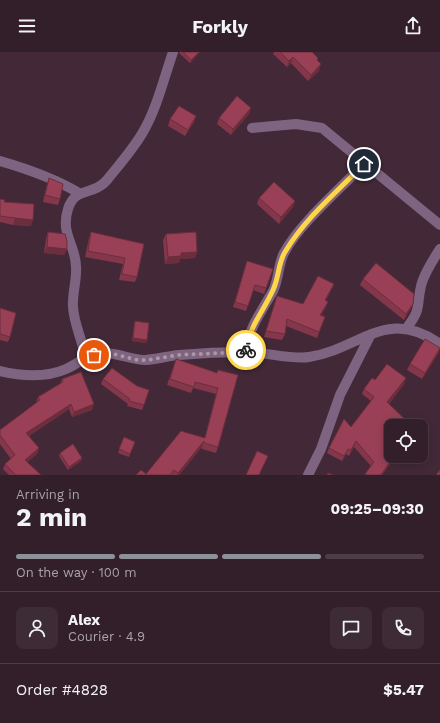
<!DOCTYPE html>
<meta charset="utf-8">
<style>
body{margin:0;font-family:"Work Sans",sans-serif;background:#3d2c36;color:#f1f3f6;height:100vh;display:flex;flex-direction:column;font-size:15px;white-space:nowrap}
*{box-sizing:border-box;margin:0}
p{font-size:13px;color:#a8a2a8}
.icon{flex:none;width:22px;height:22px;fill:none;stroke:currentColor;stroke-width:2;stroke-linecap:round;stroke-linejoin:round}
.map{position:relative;height:423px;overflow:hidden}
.sheet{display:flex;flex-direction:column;background:#321f2a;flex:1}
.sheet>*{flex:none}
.fabs{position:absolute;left:384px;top:367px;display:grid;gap:8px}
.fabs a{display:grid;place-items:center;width:44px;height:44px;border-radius:8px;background:#321f2a;box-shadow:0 2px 10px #0003,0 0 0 1px #4d3d47;font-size:20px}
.pin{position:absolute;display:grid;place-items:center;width:34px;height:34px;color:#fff;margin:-17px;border:2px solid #fff;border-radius:50%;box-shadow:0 1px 4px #0007}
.courier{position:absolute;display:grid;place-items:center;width:40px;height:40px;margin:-20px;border:3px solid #ffd54a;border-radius:50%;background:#fff;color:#222;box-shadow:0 1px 5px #0007}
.overview em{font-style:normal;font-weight:700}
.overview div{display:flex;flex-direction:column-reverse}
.overview{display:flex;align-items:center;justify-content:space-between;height:68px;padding:0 16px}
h1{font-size:26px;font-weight:700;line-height:30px}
.bar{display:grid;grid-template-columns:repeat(4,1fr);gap:6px 4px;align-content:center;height:48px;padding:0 16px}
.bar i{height:5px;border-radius:3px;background:#4d3d47}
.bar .current{background:#8c9099}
.bar p{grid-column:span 4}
.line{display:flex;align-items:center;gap:10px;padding:0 16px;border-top:1px solid #4d3d47}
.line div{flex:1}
.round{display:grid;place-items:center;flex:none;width:42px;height:42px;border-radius:8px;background:#3d2c36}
header{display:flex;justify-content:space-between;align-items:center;height:52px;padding:0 16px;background:#321f2a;font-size:18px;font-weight:700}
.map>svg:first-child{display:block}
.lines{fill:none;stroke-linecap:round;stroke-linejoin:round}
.minor{stroke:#7e6481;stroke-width:10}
.wall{fill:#84374a}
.shaded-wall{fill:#6c2d3c}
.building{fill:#9a4056;stroke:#6c2d3c}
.done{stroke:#ac98a3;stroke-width:4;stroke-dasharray:0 7.2}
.route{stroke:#ffd54a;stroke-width:5}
</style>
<header><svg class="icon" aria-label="menu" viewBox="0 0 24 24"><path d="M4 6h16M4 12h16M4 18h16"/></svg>Forkly<svg class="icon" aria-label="share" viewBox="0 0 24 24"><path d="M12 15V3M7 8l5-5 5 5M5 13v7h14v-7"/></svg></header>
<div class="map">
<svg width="440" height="423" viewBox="0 0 440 423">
<rect width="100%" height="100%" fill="#432938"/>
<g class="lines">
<path class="minor" d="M252,76L296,72L322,76L440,173
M0,109C28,117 54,126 79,141
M406,277C422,256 416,256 421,234C424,221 433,208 440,197
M245,300C249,276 261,260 273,239C279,227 278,212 284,201C299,172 341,136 364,112
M85,304C82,287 74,272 73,255C72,242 77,228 76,215C76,193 60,182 68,157C75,134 94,144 107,128C119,113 134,96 143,80C157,56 164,26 173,0
M0,319C20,324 46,326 66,317C80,311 86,302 104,301C119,301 131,308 146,308C157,307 168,304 179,303C201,301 224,300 246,300C265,300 293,308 309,305C361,297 386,254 440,292
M308,423L321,397L340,343L371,282"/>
</g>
<path class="wall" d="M179,0H200L190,11L179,1Z
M274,0H312L317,9L319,19L308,29L291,11L287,15L273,2Z
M249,62L231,83L217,72L219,66Z
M196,64L194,70L185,84L168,74L170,67Z
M49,126L60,147L58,153L43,150L47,132Z
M259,146L293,155L279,172L257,152Z
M0,147L4,150L31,174L13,173L0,170Z
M48,180L67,197L64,203L44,201L46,187Z
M91,180L144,192L137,225L135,230L119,228L123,212L85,205L89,186Z
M166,182L197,200L195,206L180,207L179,211L165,212L163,188Z
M247,209L273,217L264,242L253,238L246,259L233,255Z
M363,227L413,252L410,258L404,268L360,233Z
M334,232L326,248V255L321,263L325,265L317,286L286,274L285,282L282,288L264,285L277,244L303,252Z
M0,256L10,285L8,290L0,288Z
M135,269L147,288L146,291L132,289L134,272Z
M440,296L438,302L422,327L407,318L410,312Z
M176,307L217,321L218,318V395L216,401L202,397V395L179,423H136L146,422L205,386L216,342L193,336L191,341L167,333Z
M62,327L92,358L72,365L69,357L29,384L39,396L37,402L27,410L41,423H9L3,417L5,412L11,407L0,392V378L36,351L38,345L60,332Z
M103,327L144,353L142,358L127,354L128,352L101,332Z
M375,328L404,332L389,352L391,404H396L382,423H365L371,414L354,395L349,404L346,402L342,409L327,401L329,396L351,375L371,349L362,342L364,337Z
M124,385L135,390L129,405L118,401Z
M60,401L82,406L81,409L68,418L59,404Z"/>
<path class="shaded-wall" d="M199,0H200L190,11L191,8Z
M293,5L291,11L287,15L289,9Z
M321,12L319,19L308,29L311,23Z
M251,56L249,62L231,83L233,77Z
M196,64L194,70L185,84L188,78Z
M295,149L293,155L279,172L281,165Z
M15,166L33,168L31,174L13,173Z
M47,195L67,197L64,203L44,201Z
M197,200L195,206L180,207L179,211L165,212L168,205L181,201Z
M334,232L323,254L325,248Z
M328,250L326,255L318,269L320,263Z
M413,252L410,258L404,268L406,262Z
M133,286L147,288L146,291L132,289Z
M440,296L438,302L422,327L425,321Z
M406,326L404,332L386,356L387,350Z
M71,352L69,357L24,387L26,381Z
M94,352L92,358L72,365L74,360Z
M204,389L202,395L179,423H177L178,421Z
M356,389L354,395L349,404L351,398Z
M39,396L37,402L23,413L25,408Z
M394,404H396L382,423H381Z
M82,406L81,409L68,418L69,415Z"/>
<path class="building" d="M183,0H199L191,8Z
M280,0H312L318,6L317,8L321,12L311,23L293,5L289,9Z
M237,44L251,56L233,77L219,66Z
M179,54L196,64L188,78L170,67Z
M49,126L63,132L60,147L45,143Z
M274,130L295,149L281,165L259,146Z
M0,147L5,148L4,150L34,152L33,168L15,166L0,164Z
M48,180L65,182L67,189V197L47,195Z
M91,180L144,192L137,225L122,222L125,206L88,199Z
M196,180L197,200L181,201V204L168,205L166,182Z
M247,209L273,217L266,236L255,233L248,254L235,250Z
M376,211L414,242L413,252L406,262L363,227Z
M318,224L334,232L325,248L328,250L320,263L325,265L319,280L287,267L285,282L266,279L277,244L303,252Z
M0,256L16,261L10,285L0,282Z
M135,269L149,271L147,288L133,286Z
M425,287L440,296L425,321L410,312Z
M176,307L217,321L218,318L238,323L218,395L204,391V389L178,421L174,418L170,423H136L141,418L146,422L181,379L205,386L218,336L195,330L194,335L170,327Z
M387,312L406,326L387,350L412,374H391V404H394L381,423H367L365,422L374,410L356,389L351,398L348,397L344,404L329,396L344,367L351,375L374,345L364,337L372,326L375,328Z
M112,316L137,334L149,338L144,353L129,349L130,347L103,327Z
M81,320L94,352L74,360L71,352L26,381L39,396L25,408L41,423H16L5,412L15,403L0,383V378L40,348L38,345L63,330L62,327Z
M124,385L135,390L130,402L119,397Z
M73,392L82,406L69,415L60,401Z
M257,399L268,404L259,423H246Z
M440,418V423H436Z
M328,421L333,423H327Z"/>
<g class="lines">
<path class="done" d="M94,303L114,302L137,308H148L178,303L245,300L246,298"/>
<path class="route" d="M246,298C250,273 263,260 273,238C279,226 278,211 285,200C305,166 338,139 364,112"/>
</g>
</svg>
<div class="fabs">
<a><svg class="icon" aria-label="locate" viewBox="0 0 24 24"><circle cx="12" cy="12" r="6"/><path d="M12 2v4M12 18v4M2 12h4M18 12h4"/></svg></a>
</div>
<div class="pin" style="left:94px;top:303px;background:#ea580c"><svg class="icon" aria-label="bag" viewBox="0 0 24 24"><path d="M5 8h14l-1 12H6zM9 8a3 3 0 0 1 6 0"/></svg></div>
<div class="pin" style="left:364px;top:112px;background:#1f2937"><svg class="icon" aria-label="home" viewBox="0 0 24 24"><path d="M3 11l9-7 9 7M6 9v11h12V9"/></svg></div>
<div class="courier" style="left:246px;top:298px"><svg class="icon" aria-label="bike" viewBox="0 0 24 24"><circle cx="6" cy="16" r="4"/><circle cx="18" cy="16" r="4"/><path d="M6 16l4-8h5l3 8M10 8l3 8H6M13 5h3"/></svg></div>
</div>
<section class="sheet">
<div class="overview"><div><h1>2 min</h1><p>Arriving in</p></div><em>09:25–09:30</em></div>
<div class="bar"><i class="current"></i><i class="current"></i><i class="current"></i><i></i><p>On the way · 100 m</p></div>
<div class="line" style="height:72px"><a class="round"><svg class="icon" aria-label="person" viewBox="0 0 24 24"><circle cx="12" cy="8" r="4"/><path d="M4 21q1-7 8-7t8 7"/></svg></a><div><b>Alex</b><p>Courier · 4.9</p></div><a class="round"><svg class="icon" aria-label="chat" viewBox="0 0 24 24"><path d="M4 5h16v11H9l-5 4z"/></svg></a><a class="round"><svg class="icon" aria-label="phone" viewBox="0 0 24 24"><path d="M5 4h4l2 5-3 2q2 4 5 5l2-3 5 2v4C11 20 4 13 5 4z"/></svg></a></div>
<div class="line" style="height:52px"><div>Order #4828</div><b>$5.47</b></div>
</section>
